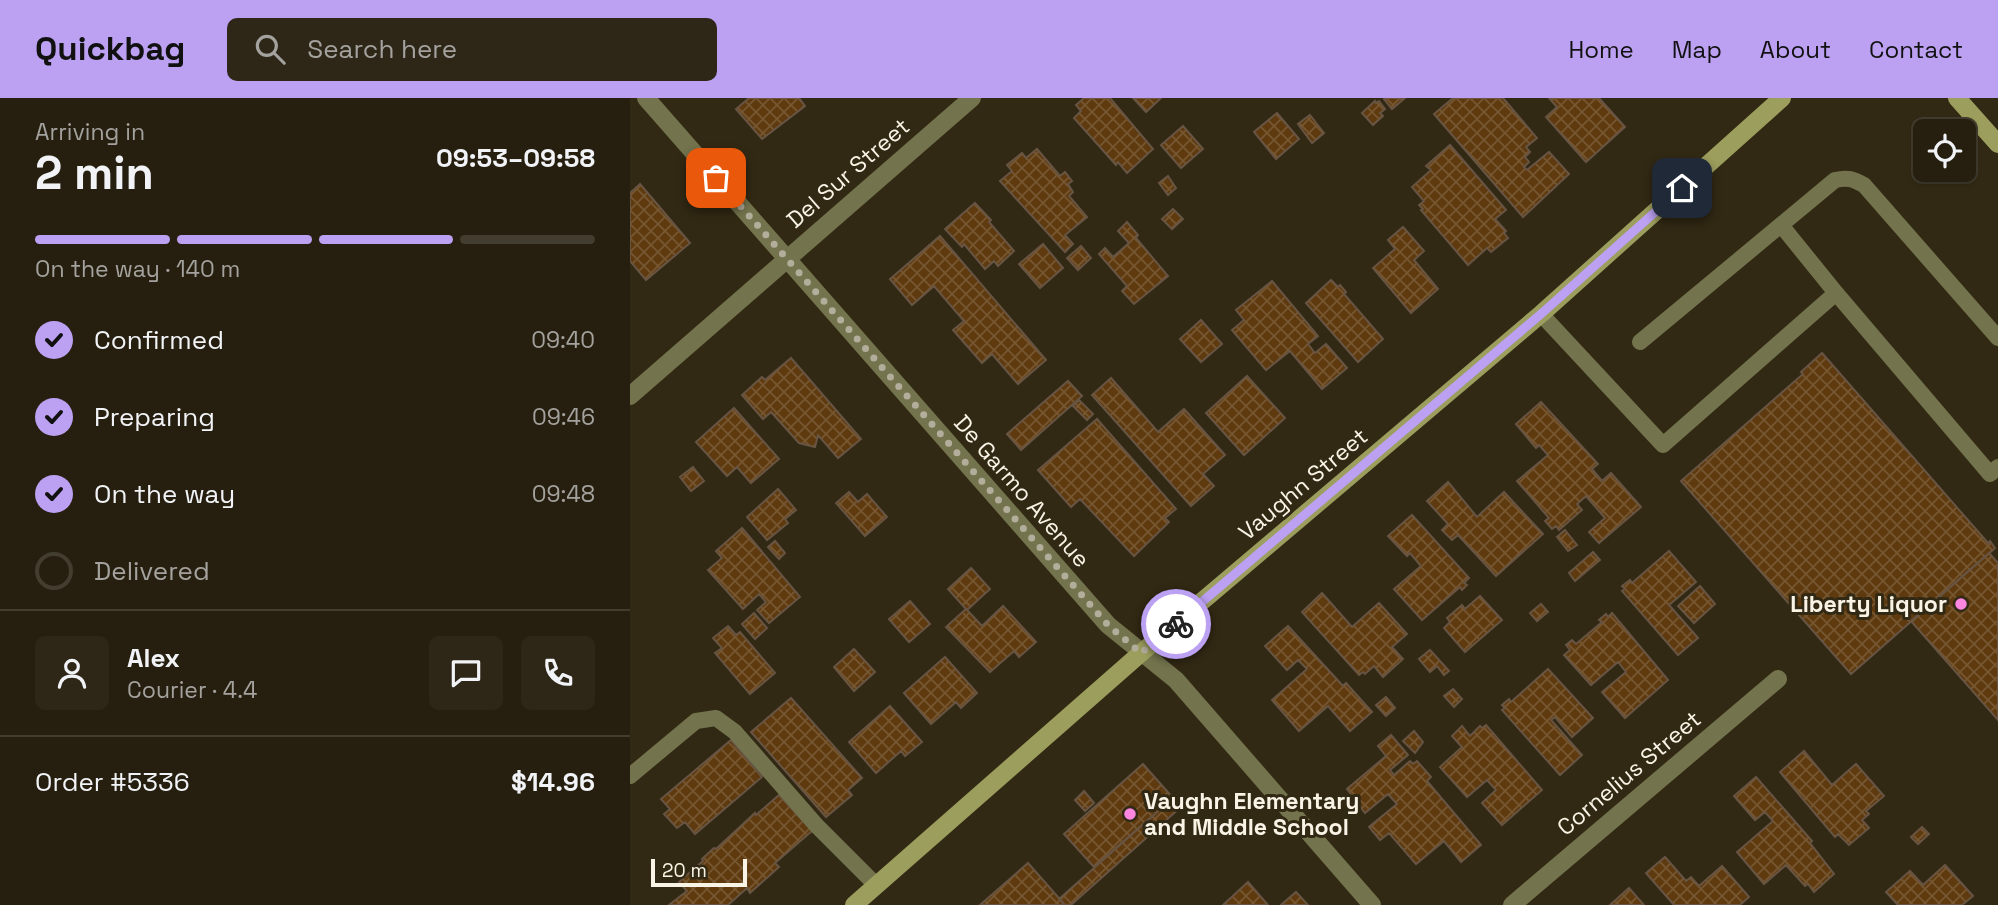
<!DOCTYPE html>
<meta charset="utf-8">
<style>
body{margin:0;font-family:"Space Grotesk",sans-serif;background:#2e2718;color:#f1f3f6;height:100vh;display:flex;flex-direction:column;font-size:26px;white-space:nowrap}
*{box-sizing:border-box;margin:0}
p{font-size:23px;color:#a4a29e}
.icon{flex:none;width:38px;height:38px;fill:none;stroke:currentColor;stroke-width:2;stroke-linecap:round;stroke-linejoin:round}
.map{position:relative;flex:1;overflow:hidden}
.details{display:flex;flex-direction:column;background:#261f0f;width:630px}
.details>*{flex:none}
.buttons{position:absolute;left:1283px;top:21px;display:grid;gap:14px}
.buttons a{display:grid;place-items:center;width:63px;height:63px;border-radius:10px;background:#261f0f;box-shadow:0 2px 5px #0004,0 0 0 2px #423d2f;font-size:35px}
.scale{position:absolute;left:21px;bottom:18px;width:96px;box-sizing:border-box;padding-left:7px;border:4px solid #f9f4e6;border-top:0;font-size:19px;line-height:24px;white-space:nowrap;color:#f9f4e6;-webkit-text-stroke:5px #322914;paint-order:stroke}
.pin{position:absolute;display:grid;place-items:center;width:60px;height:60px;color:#fff;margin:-30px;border-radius:14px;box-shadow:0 4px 10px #0006}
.courier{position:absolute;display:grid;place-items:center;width:70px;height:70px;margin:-35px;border:5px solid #bca0f2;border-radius:50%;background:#fff;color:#222;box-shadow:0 2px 9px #0007}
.summary em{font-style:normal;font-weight:700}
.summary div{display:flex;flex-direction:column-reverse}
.summary{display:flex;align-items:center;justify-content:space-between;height:119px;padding:0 35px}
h1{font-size:46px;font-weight:700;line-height:52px}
.bar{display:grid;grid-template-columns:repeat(4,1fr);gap:10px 7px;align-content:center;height:84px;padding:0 35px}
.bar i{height:9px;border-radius:5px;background:#423d2f}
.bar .active{background:#bca0f2}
.bar p{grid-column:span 4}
.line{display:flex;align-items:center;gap:18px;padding:0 35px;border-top:2px solid #423d2f}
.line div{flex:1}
.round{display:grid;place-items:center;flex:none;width:74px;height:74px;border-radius:10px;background:#2e2718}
ol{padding:0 35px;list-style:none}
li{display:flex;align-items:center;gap:21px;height:77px}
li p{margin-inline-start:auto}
li .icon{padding:7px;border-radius:50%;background:#bca0f2;color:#111;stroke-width:4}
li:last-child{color:#a4a29e}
li i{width:38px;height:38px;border:4px solid #423d2f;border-radius:50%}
header{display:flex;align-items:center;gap:42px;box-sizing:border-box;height:98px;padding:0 35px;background:#bca0f2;color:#111}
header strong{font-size:33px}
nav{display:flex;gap:38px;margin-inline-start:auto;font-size:24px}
.search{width:490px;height:63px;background:#2e2718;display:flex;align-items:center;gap:18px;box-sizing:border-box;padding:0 24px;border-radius:10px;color:#a4a29e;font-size:26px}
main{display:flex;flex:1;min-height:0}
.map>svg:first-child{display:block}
.building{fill:url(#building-cross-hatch);stroke:#675443;stroke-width:2}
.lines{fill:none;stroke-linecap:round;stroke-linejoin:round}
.lane{stroke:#73744d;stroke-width:16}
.street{stroke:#73744d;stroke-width:18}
.secondary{stroke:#9c9e5d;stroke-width:18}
.done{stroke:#b3ad9c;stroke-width:7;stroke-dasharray:0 12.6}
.route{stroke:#bca0f2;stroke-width:9}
.poi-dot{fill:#fd86e1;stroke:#322914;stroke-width:2.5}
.labels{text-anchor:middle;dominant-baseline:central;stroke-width:6;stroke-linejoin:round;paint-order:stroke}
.street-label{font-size:23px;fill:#f9f4e6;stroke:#322914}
.poi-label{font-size:23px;font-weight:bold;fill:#f9f4e6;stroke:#322914;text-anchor:end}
</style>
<header>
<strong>Quickbag</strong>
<div class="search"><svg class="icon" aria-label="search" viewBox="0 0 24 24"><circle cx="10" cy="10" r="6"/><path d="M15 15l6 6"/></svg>Search here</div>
<nav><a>Home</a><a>Map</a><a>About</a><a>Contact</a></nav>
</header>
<main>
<section class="details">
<div class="summary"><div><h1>2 min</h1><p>Arriving in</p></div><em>09:53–09:58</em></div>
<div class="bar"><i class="active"></i><i class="active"></i><i class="active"></i><i></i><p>On the way · 140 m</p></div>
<ol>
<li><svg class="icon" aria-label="check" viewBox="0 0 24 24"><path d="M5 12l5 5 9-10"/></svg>Confirmed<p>09:40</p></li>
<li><svg class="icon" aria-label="check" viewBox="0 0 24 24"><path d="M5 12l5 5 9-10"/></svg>Preparing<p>09:46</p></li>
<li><svg class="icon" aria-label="check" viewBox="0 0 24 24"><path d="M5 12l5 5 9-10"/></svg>On the way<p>09:48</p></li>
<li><i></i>Delivered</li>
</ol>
<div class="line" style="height:126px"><a class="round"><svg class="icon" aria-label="person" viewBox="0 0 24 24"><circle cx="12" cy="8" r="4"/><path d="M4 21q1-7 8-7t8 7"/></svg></a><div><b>Alex</b><p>Courier · 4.4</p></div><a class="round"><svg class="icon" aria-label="chat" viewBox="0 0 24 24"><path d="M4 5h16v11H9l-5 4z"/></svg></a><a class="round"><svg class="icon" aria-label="phone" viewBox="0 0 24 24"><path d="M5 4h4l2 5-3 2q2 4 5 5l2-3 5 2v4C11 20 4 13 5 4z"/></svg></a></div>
<div class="line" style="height:91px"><div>Order #5336</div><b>$14.96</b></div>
</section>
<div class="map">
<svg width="1368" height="807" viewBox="0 0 1368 807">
<defs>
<pattern id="building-cross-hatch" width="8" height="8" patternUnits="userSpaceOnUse" patternTransform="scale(1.75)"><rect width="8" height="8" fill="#5e3a0e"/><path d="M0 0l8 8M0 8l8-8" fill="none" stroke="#765731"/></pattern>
</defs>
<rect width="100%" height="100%" fill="#322914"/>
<path class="building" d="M119,0H169L175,8L132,41L106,11Z
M454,0H480L523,51L497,75L488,64L486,67L444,20L451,13L446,7Z
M503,0H531L516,14Z
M775,0L762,11L754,1L755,0Z
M823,0H873L907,40L896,49L900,54L895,59L899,64L894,69L897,72L919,54L939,76L893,119L804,16Z
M919,0H969L995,29L956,64L916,19L927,9Z
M745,3L746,5L749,3L755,11L750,15L753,18L743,27L732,15Z
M647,15L669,41L646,61L624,34Z
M680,17L694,35L682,45L668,26Z
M553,28L573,51L551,70L531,47Z
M820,47L876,112L865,121L876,133L874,135L878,140L861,154L857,150L838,167L791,112L793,111L789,107L794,103L782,89L801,72L796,68Z
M407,51L430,78L435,74L442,83L438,86L443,94L439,98L457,119L435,137L443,146L435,154L370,83L382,73L377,67L392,55L396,60Z
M538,78L546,90L538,97L529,85Z
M10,86L60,145L16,182L0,163V95Z
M345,105L361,122L359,124L384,153L368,168L364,163L355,171L334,146L332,149L315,131Z
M543,111L553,121L542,131L532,121Z
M497,124L508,137L506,140L538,178L504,206L492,193L497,188L469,156L475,150L483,159L499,145L488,133Z
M773,129L794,153L784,162L808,191L781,215L743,170L765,151L758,142Z
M310,138L416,262L388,286L362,256L352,265L323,232L334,223L304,188L282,207L260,181Z
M413,146L433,170L410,190L389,166Z
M451,148L461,160L448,172L437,160Z
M701,182L708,189L710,187L716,194L714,196L753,241L728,264L676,205Z
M642,183L688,238L678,246L685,255L696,246L717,270L692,291L660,253L636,272L602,232L614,222L606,212Z
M571,222L592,246L571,264L550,241Z
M1192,255L1358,445L1360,443L1365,450L1221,576L1051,383L1173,276L1171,274Z
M161,260L231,341L208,360L188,337L185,349L169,345L141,314L133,321L112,297L132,279L135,282Z
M617,278L655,320L614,357L576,315Z
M481,280L528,334L554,311L595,357L573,376L584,388L561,408L462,297Z
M438,283L452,298L391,352L377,336Z
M449,302L463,316L457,322L443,308Z
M911,304L968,366L962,371L972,383L981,375L1011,409L969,445L959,434L975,420L956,398L947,406L952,412L929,432L926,428L922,431L915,423L919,420L887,383L918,357L909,347L906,350L886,326Z
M104,310L149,361L121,385L107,369L97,378L66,344Z
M467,321L546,411L535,420L539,424L504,458L450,401L441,409L408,372Z
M63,369L74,383L61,393L50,379Z
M818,384L847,419L874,394L913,436L866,478L828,437L822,442L812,432L818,426L797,403Z
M148,391L166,412L155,421L158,425L137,442L117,419Z
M219,394L228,404L237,396L257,419L235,438L206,405Z
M782,417L839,480L834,485L837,487L832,492L830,489L792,522L764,491L791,468L780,455L777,458L758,438Z
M112,430L170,499L139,525L127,512L136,504L129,496L113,511L78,472L92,460L86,453Z
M935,432L947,447L938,453L927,439Z
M145,443L155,455L149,461L138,449Z
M1039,453L1066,484L1039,507L1068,540L1048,557L992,493L995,491L992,488L1000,482L1002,485Z
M963,454L970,462L945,483L939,475Z
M1359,455L1368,465V622L1281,523Z
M341,470L360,491L337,512L352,528L373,508L406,544L389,559L384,553L360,574L316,529L336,511L318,491Z
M1070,488L1085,506L1064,525L1048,508Z
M692,495L722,529L749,505L777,536L762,549L773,561L753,579L744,568L735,576L733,574L729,577L672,514Z
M850,498L872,522L835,554L814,530L820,524L817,520L832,507L835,511Z
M280,503L300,526L279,544L259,521Z
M911,506L918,514L907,523L900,515Z
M124,515L137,530L125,541L112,526Z
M982,515L1038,582L995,620L972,594L996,574L988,564L961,587L934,557L940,552L936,547L942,542L946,546L972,524L969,522L976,516L978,519Z
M98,528L106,537L110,534L145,575L120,596L85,555L92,550L83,540Z
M658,528L713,588L716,585L742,614L720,633L698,608L669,633L642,602L677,571L668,562L657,572L635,548Z
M224,551L245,574L224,593L204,569Z
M800,552L819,573L814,577L807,568L800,574L789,561Z
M315,559L347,595L331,610L326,604L301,626L274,595Z
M918,571L963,620L942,639L925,619L921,622L952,657L930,677L872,612L875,610L872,607L879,601L881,604Z
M823,591L832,601L824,609L814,598Z
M756,599L765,610L756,618L746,607Z
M161,600L232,680L218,692L222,697L196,719L121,634Z
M260,608L292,644L275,658L271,653L246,675L219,644Z
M856,627L912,692L872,727L852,705L866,692L857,682L837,699L810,669L832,649L822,638L832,628L840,638L850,628L852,630Z
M784,633L793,644L785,655L773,643Z
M761,637L778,657L760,672L764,677L780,663L783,666L787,663L801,679L797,683L851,747L831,764L814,743L786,766L759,735L750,742L739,729L767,706L758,696L735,715L717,691L756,658L748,648Z
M101,642L132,679L65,736L55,724L47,730L34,716L40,711L31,701Z
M1174,653L1202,687L1226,666L1254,698L1236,713L1239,716L1232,722L1239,730L1219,747L1208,736L1205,739L1150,674Z
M513,666L543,700L464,769L434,736Z
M1126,679L1182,743L1180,745L1204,776L1184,794L1178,786L1175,788L1156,767L1134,786L1107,754L1143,723L1135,714L1125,722L1104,698Z
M454,693L464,705L455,713L445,702Z
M149,697L182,733L145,765L149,769L120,795L117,790L98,807H39L57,793L49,784L73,763L72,761L84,750L86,751L125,715L126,717Z
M543,700L551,709L441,807H435L429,801Z
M1292,729L1299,736L1288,746L1281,739Z
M1035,759L1056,783L1061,779L1069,788L1092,768L1119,799L1110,807H1044L1016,775Z
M398,765L435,807H350Z
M1315,767L1343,798L1332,807H1268L1256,794L1280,773L1293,787Z
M618,784L638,807H593Z
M999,790L1014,807H980Z
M666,794L678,807H651Z"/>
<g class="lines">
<path class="lane" d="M1151,127L1206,195
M911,216L1033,347L1206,195L1360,376L1368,369
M1010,244L1205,82C1218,79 1223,81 1234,87L1368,240
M0,678L66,623L86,620L105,634L187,728L246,787"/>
<path class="street" d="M16,0L478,527L546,582L742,807
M0,298L342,0
M882,807L1148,581"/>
<path class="secondary" d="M1327,0L1368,46
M224,807L511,555L911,216L1152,0"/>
</g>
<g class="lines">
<path class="done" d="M86,80L478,527L511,555L546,526"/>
<path class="route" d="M546,526L911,216L1052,90"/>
</g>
<g class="poi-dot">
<circle cx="1331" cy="506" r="7"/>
<circle cx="500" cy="716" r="7"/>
</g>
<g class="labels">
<g class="street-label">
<text transform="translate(218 75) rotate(-41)">Del Sur Street</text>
<text transform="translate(673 386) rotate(-40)">Vaughn Street</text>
<text transform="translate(392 393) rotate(49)">De Garmo Avenue</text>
<text transform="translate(999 675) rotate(-40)">Cornelius Street</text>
</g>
<g class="poi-label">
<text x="1317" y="506">Liberty Liquor</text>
<text x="514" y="703" text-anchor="start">Vaughn Elementary<tspan x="514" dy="26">and Middle School</tspan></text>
</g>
</g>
</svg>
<div class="buttons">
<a><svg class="icon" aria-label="locate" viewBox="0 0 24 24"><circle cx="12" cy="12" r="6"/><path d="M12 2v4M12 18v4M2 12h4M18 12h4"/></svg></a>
</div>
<div class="scale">20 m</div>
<div class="pin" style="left:86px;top:80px;background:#ea580c"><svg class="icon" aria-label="bag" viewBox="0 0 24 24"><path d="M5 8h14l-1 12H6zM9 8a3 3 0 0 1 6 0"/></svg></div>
<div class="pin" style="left:1052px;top:90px;background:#1f2937"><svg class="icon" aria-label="home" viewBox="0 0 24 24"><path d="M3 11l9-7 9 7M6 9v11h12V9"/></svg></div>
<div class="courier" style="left:546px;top:526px"><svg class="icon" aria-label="bike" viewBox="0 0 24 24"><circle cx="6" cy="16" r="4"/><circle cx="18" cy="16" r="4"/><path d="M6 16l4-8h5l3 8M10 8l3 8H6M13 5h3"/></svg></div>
</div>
</main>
